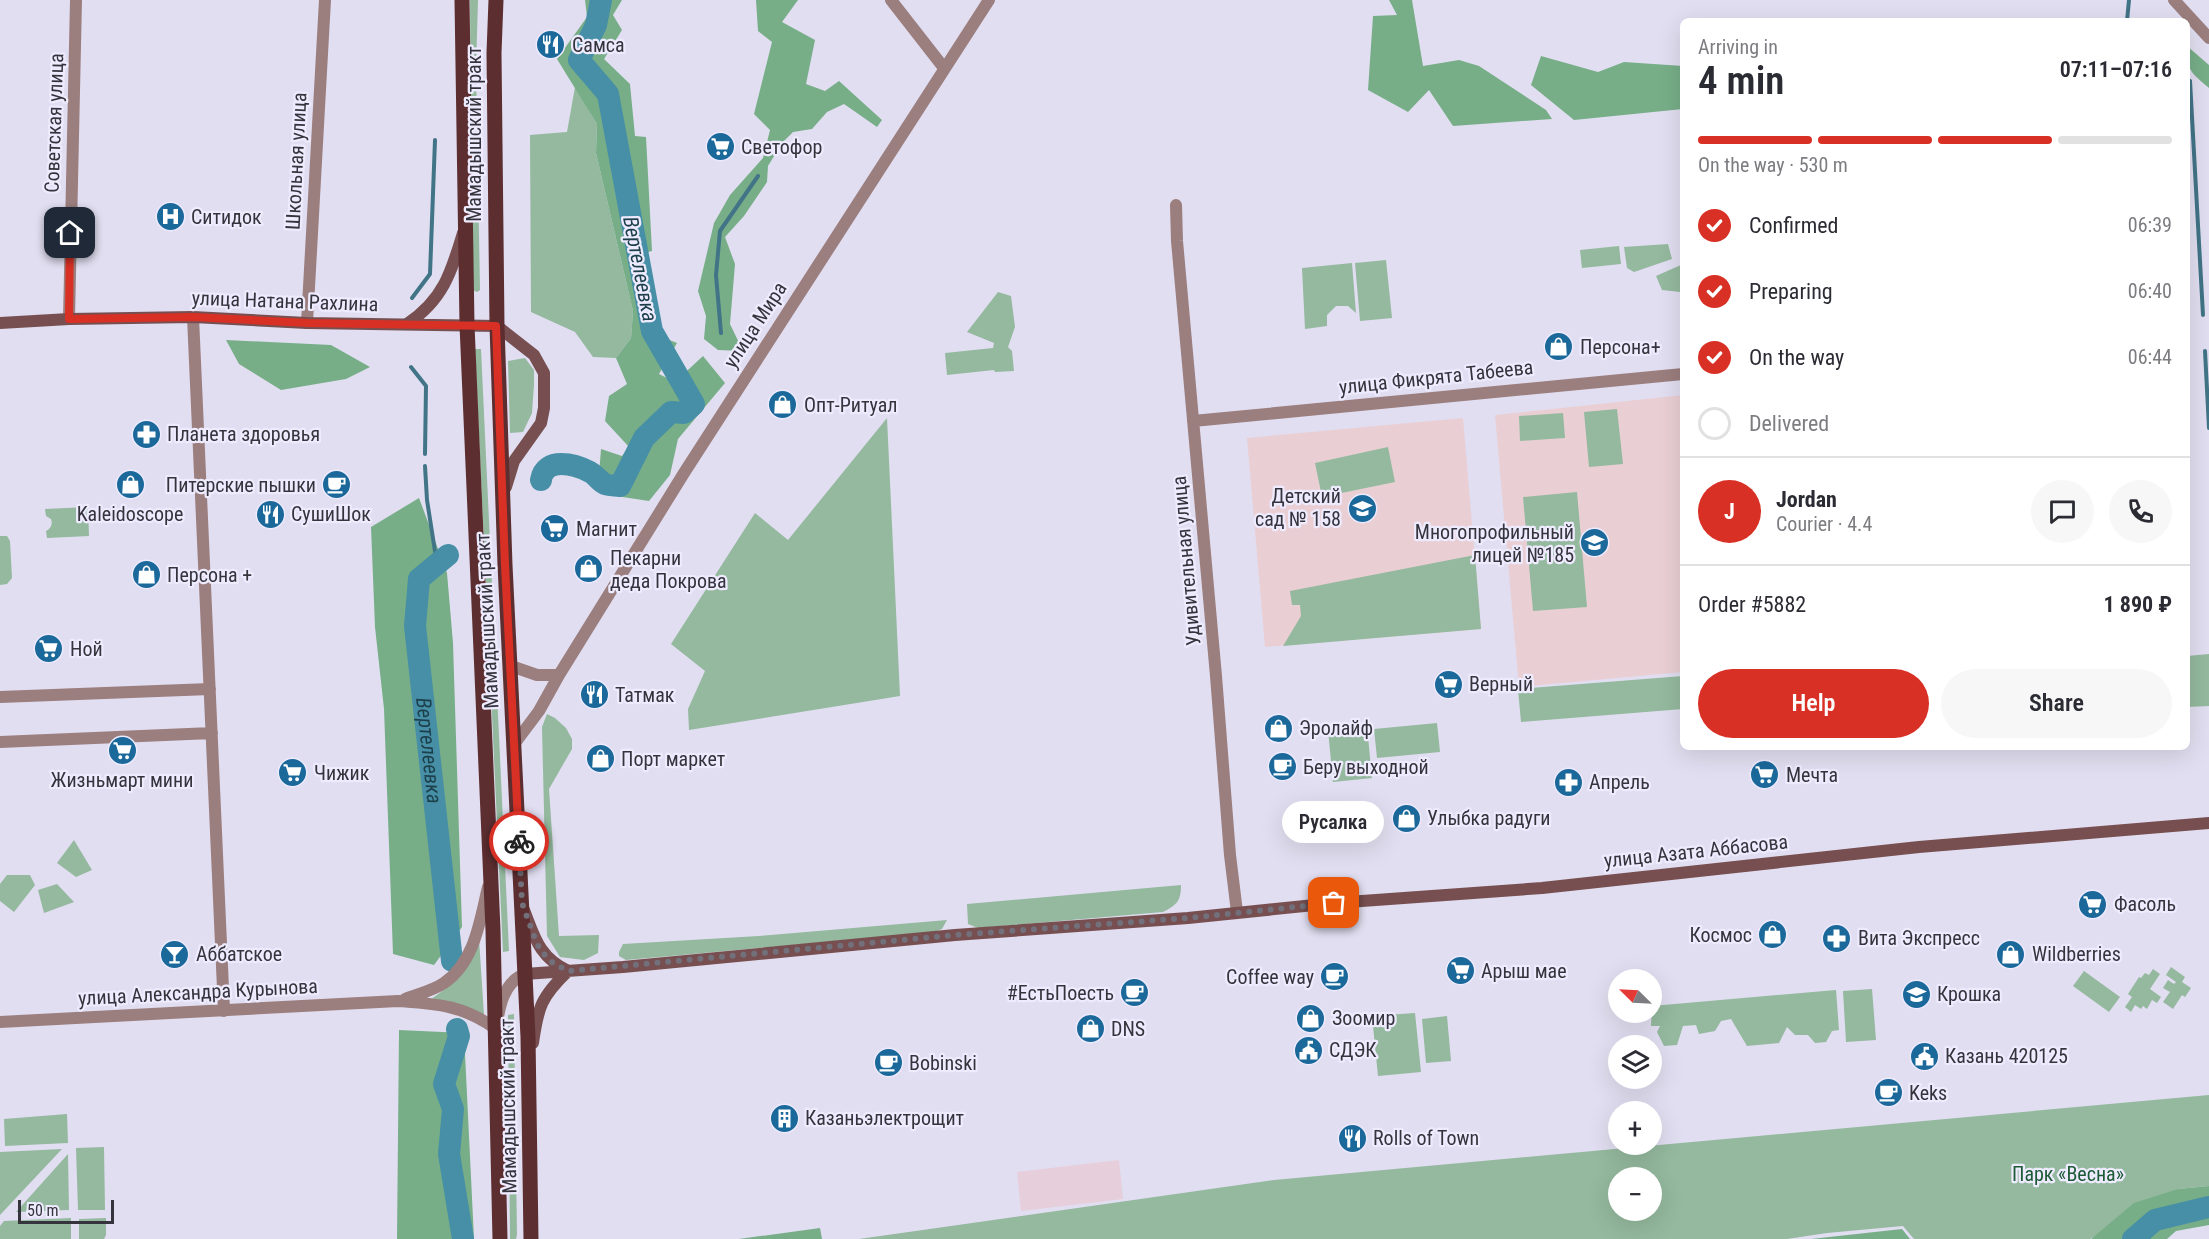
<!DOCTYPE html>
<meta charset="utf-8">
<style>
body{margin:0;font-family:"Roboto Condensed",sans-serif;background:#f7f7f7;color:#2b2b33;height:100vh;display:flex;flex-direction:column;font-size:22px;white-space:nowrap}
*{box-sizing:border-box;margin:0}
p{font-size:20px;color:#7c7c81}
.icon{flex:none;width:33px;height:33px;fill:none;stroke:currentColor;stroke-width:2;stroke-linecap:round;stroke-linejoin:round}
.map{position:relative;flex:1;overflow:hidden}
.details{position:absolute;left:1680px;top:18px;width:510px;height:732px;display:flex;flex-direction:column;background:#fff;border-radius:9px;box-shadow:0 6px 24px #0002}
.details>*{flex:none}
.needle{width:39px;rotate:294deg}
.buttons{position:absolute;left:1608px;top:969px;display:grid;gap:12px}
.buttons a{display:grid;place-items:center;width:54px;height:54px;border-radius:50%;background:#fff;box-shadow:0 6px 24px #0002;font-size:30px}
.scale{position:absolute;left:18px;bottom:15px;width:96px;box-sizing:border-box;padding-left:6px;border:3px solid #35343c;border-top:0;font-size:16px;line-height:21px;white-space:nowrap;color:#35343c;-webkit-text-stroke:4px #eeebff;paint-order:stroke}
.pin{position:absolute;display:grid;place-items:center;width:51px;height:51px;color:#fff;margin:-26px;border-radius:12px;box-shadow:0 3px 9px #0006}
.courier{position:absolute;display:grid;place-items:center;width:60px;height:60px;margin:-30px;border:4px solid #d93025;border-radius:50%;background:#fff;color:#222;box-shadow:0 2px 8px #0007}
.bubble{position:absolute;height:42px;border-radius:21px;background:#fff;box-shadow:0 6px 24px #0002;font-size:20px;font-weight:600;line-height:42px;text-align:center}
.headline em{font-style:normal;font-weight:600}
.headline div{display:flex;flex-direction:column-reverse}
.headline{display:flex;align-items:center;justify-content:space-between;height:102px;padding:0 18px}
h1{font-size:39px;font-weight:600;line-height:45px}
.bar{display:grid;grid-template-columns:repeat(4,1fr);gap:9px 6px;align-content:center;height:72px;padding:0 18px}
.bar i{height:8px;border-radius:4px;background:#e1e1e2}
.bar .current{background:#d93025}
.bar p{grid-column:span 4}
.line{display:flex;align-items:center;gap:15px;padding:0 18px;border-top:2px solid #e1e1e2}
.line div{flex:1}
.round{display:grid;place-items:center;flex:none;width:63px;height:63px;border-radius:32px;background:#f7f7f7}
ol{padding:0 18px;list-style:none}
li{display:flex;align-items:center;gap:18px;height:66px}
li p{margin-inline-start:auto}
li .icon{padding:6px;border-radius:50%;background:#d93025;color:#fff;stroke-width:4}
li:last-child{color:#7c7c81}
li i{width:33px;height:33px;border:3px solid #e1e1e2;border-radius:50%}
.cta{display:flex;gap:12px;margin-top:auto;padding:12px 18px}
.cta a{flex:1;height:69px;border-radius:36px;background:#d93025;color:#fff;font-size:24px;font-weight:600;line-height:69px;text-align:center}
.cta a+a{background:#f7f7f7;color:#2b2b33}
.map>svg:first-child{display:block}
.industrial{fill:#e6cfdb}
.education{fill:#e9cfd4}
.green{fill:#94b99e;fill-rule:evenodd}
.forest{fill:#77ae88}
.lines{fill:none;stroke-linecap:round;stroke-linejoin:round}
.stream{stroke:#417486;stroke-width:4}
.river{stroke:#468fa6;stroke-width:22}
.street{stroke:#9b7e7e;stroke-width:12}
.secondary{stroke:#774f50;stroke-width:12}
.primary{stroke:#5d2e30;stroke-width:15}
.done{stroke:#71707b;stroke-width:6;stroke-dasharray:0 10.8}
.route{stroke:#d93025;stroke-width:8}
.labels{text-anchor:middle;dominant-baseline:central;stroke-width:4.5;stroke-linejoin:round;paint-order:stroke}
.poi-label{font-size:20px;fill:#35343c;stroke:#eeebff;text-anchor:start}
.street-label{font-size:20px;fill:#35343c;stroke:#eeebff}
.park-label{font-size:20px;fill:#1c5a35;stroke:#eeebff}
.water-label{font-size:21px;font-style:italic;fill:#1c3f4a;stroke:#eeebff}
</style>
<div class="map">
<svg width="2209" height="1239" viewBox="0 0 2209 1239">
<rect width="100%" height="100%" fill="#e1def1"/>
<path class="industrial" d="M1119,1160L1123,1199L1021,1211L1017,1172Z"/>
<path class="education" d="M1683,395V672L1519,687L1495,415Z
M1463,418L1481,629L1265,647L1247,438Z"/>
<path class="green" d="M470,0H478L476,68L480,290L477,292L472,290Z
M575,87L597,124L596,153L633,311L631,338L616,358L593,357L575,332L531,312L530,135L567,132Z
M1668,244L1672,259L1634,272L1627,268L1624,247Z
M1619,246L1621,264L1582,268L1580,250Z
M1386,260L1392,318L1360,321L1355,263Z
M1352,263L1356,313L1348,306H1336L1327,315V326L1305,329L1302,268Z
M1683,264V291L1680,292L1662,290L1656,276Z
M998,292L1011,296L1015,327L1008,347L1012,351L1014,371L995,372L994,370L947,375L945,353L993,348L994,343L967,332Z
M475,349H481L509,951L503,952Z
M525,358L534,370V385L532,413L523,432L510,433L508,361Z
M1617,409L1623,464L1589,467L1584,412Z
M1563,413L1565,438L1520,441L1519,416Z
M887,418L900,696L689,730L688,709L705,671L671,644L755,513L788,540Z
M1388,447L1395,482L1322,497L1315,463Z
M1577,492L1587,607L1533,611L1523,497Z
M88,507L89,536L47,538L46,531C51,529 53,524 51,519L46,516L45,509Z
M0,536H7L10,541L12,578L7,584L0,585Z
M1475,555L1481,629L1283,646L1301,616L1300,605H1292L1290,591Z
M2209,654V706L2187,707V656Z
M1683,676V709L1521,722L1518,689Z
M547,714L555,718L566,728L572,739V749L549,789L559,936L599,935L598,953L584,960L560,957L547,936L542,727Z
M1437,723L1440,752L1377,758L1374,729Z
M1367,726L1372,778L1333,782L1328,730Z
M74,840L92,870L76,877L57,863Z
M7,875H30L35,885L14,912L0,901V884Z
M57,884L74,902L44,913L38,890Z
M1181,885C1181,901 1177,905 1163,912L978,928L968,924L967,904Z
M947,920L942,929L934,932L626,960L619,956V952L623,944L759,936Z
M479,939L484,1015L430,1000C457,981 468,971 479,939Z
M2171,967L2185,977L2182,982L2191,988L2185,997L2182,995L2173,1009L2163,1002L2170,992L2163,988L2168,980L2174,984L2176,982L2166,975Z
M2153,969L2160,974L2150,989L2161,997L2157,1003L2152,1000L2147,1009L2143,1006L2141,1009L2135,1005L2131,1012L2125,1007L2132,997L2128,994L2139,977L2141,978L2145,973L2149,975Z
M2084,971L2120,997L2109,1012L2073,986Z
M1872,989L1876,1040L1846,1042L1843,991Z
M1836,990L1839,1030L1832,1031L1826,1042L1815,1043L1808,1035H1795L1787,1027L1779,1043L1747,1046L1731,1019L1721,1021L1715,1031L1699,1034L1696,1025L1683,1026L1677,1045L1664,1046L1657,1032L1660,1026H1651L1652,1006Z
M1415,1013L1421,1072L1378,1076L1372,1016Z
M514,1014L517,1235L516,1239H510L508,1015Z
M1447,1016L1451,1061L1426,1063L1422,1019Z
M2209,1095V1186L2178,1189L2090,1239H1914L1903,1226L1827,1233L1787,1239H859L1274,1180ZM1618,1178H1652V1210H1618Z
M67,1114L68,1143L5,1146L4,1119Z
M104,1147L105,1210H78L76,1148Z
M62,1149L0,1215V1152Z
M68,1154L69,1210L16,1212Z
M71,1218V1239H0V1226L4,1221Z
M106,1218V1235L104,1239H79V1219Z"/>
<path class="forest" d="M585,0H622L613,15L622,30L604,59L630,84L635,136L646,137L652,251L641,254L657,335L677,343L659,374L675,382L703,356L725,383L678,439L670,475L649,501L609,495L599,475L601,449L622,456L629,447L605,421L609,396L627,384L616,358L631,338L633,311L596,153L597,124L557,59L587,17Z
M756,0H798L782,22L815,40L806,84L825,91L839,81L882,120L877,127L844,104L827,112L812,129L793,132L782,143L768,166L767,182L744,216L725,237L735,264L730,324L743,351L718,350L704,339L706,316L698,291L714,223L730,195L763,158L770,130L754,114L772,42L758,31Z
M1389,0H1412L1423,66L1459,60L1479,66L1546,110L1552,119L1453,126L1429,90L1408,112L1368,90L1373,16L1397,15Z
M2187,46L2209,65V88C2191,72 2187,72 2187,46Z
M1541,56L1598,72L1624,62L1683,66V109L1574,120L1531,85Z
M226,340L331,345L370,367L346,379L281,390L239,364Z
M419,498L447,573L453,643L462,927L434,965L393,954L384,709L375,627L371,527Z
M399,1030L464,1033L474,1239H397Z
M2209,1186V1225L2176,1231L2167,1239H2091L2134,1203L2178,1189Z
M820,1228L822,1239H739Z
M1902,1229L1910,1239H1811Z"/>
<g class="lines">
<path class="stream" d="M2127,21L2129,0
M2187,82L2190,81L2203,315
M412,298L430,274L435,140
M721,333L716,275L720,231L758,176
M2205,351L2209,428
M411,367L426,386L425,454
M425,466L427,500L437,564"/>
<g class="river">
<path d="M541,480C545,456 575,464 590,472C596,475 600,482 605,484C609,486 616,485 620,486L644,438L671,412L684,413L694,404L652,331L608,94L579,60L596,25L601,0"/>
<path id="s1" d="M448,555L419,579L415,626L452,961"/>
<path d="M457,1029L459,1036L444,1084L453,1109L449,1154L463,1239"/>
<path d="M2133,1239L2155,1220L2209,1207"/>
</g>
<path class="street" d="M891,0L944,68
M2174,0L2209,38
M1176,205L1177,241L1216,676L1230,855L1237,912
M193,317L224,1011
M69,319L76,0
M307,323L325,0
M1193,421L1683,374
M511,666L537,675H559
M0,697L210,689
M0,742L212,733
M515,743L539,711L559,675L684,473L989,0
M405,999C418,994 432,991 444,983C475,962 480,920 488,887
M0,1022L398,1001C437,1004 463,1005 496,1029C499,1008 503,982 525,974"/>
<path class="secondary" d="M0,323L69,319L193,317L307,323L497,326L534,355L544,373V408L541,423L514,461L506,487
M407,324C443,300 451,273 463,233
M524,910C535,938 539,957 568,971C541,997 538,1007 533,1043
M525,974L623,967L955,935L1188,918L1334,903L1542,888L1919,847L2209,823"/>
<path class="primary" d="M462,0L467,325L493,930L500,1239
M496,0L494,53L497,326L505,565L528,1037L531,1239"/>
</g>
<g class="lines">
<path class="done" d="M519,841L522,903L534,936L540,950L553,963L568,971L955,935L1188,918L1334,903"/>
<path class="route" d="M70,233L69,319L193,317L308,323L496,326L505,565L519,841"/>
</g>
<defs>
<symbol id="restaurant-disc" viewBox="-11 -11 22 22"><circle r="9.5" fill="#1b689b" stroke="#eeebff"/><path d="M-5-6h1v4h1v-4h1v4h1v-4h1v5L-1.5 .5V6h-2V.5L-5-1ZM5-6V6H3V1.5H1.5Q1.5-4 5-6Z" fill="#fff"/></symbol>
<symbol id="supermarket-disc" viewBox="-11 -11 22 22"><circle r="9.5" fill="#1b689b" stroke="#eeebff"/><path d="M-6-5.5h2.5l.6 2H6L4.5 2H-2.5L-4.4-4H-6ZM-1.5 3.2a1.3 1.3 0 1 0 .1 0ZM3 3.2a1.3 1.3 0 1 0 .1 0Z" fill="#fff"/></symbol>
<symbol id="hospital-disc" viewBox="-11 -11 22 22"><circle r="9.5" fill="#1b689b" stroke="#eeebff"/><path d="M-5-5h3v3.5h4V-5h3V5h-3V1.5h-4V5h-3Z" fill="#fff"/></symbol>
<symbol id="shop-disc" viewBox="-11 -11 22 22"><circle r="9.5" fill="#1b689b" stroke="#eeebff"/><path d="M-5-2.5h2.3a2.7 3.5 0 0 1 5.4 0H5L5.5 6h-11ZM-1.5-2.5h3a1.5 2.3 0 0 0-3 0Z" fill="#fff"/></symbol>
<symbol id="pharmacy-disc" viewBox="-11 -11 22 22"><circle r="9.5" fill="#1b689b" stroke="#eeebff"/><path d="M-2-6h4v4h4v4h-4v4h-4v-4h-4v-4h4Z" fill="#fff"/></symbol>
<symbol id="cafe-disc" viewBox="-11 -11 22 22"><circle r="9.5" fill="#1b689b" stroke="#eeebff"/><path d="M-5.5-4.5H6V0H3Q3 3.5 0 3.5H-2.5Q-5.5 3.5-5.5 0ZM3-3.2v2h1.7v-2ZM-6 4.5H4V6H-6Z" fill="#fff"/></symbol>
<symbol id="school-disc" viewBox="-11 -11 22 22"><circle r="9.5" fill="#1b689b" stroke="#eeebff"/><path d="M0-5L7-2L0 1L-7-2ZM-4 1L0 2.5L4 1V4Q0 6-4 4Z" fill="#fff"/></symbol>
<symbol id="bar-disc" viewBox="-11 -11 22 22"><circle r="9.5" fill="#1b689b" stroke="#eeebff"/><path d="M-6-5H6L.8 .8V4.5H3.5V6h-7V4.5H-.8V.8Z" fill="#fff"/></symbol>
<symbol id="civic-disc" viewBox="-11 -11 22 22"><circle r="9.5" fill="#1b689b" stroke="#eeebff"/><path d="M-.6-6.5H3V-4.5H.6V-3L4-1V1h2V6H-6V1h2V-1L-.6-3ZM-1.2 2.5V6h2.4V2.5Z" fill="#fff"/></symbol>
<symbol id="building-disc" viewBox="-11 -11 22 22"><circle r="9.5" fill="#1b689b" stroke="#eeebff"/><path d="M-4-6H4V6H1V3H-1V6H-4ZM-2.5-4.3h1.7v1.8h-1.7ZM.8-4.3h1.7v1.8H.8ZM-2.5-1h1.7V.8h-1.7ZM.8-1h1.7V.8H.8Z" fill="#fff"/></symbol>
</defs>
<g fill-rule="evenodd">
<use href="#restaurant-disc" x="534" y="28" width="33" height="33"/>
<use href="#supermarket-disc" x="704" y="130" width="33" height="33"/>
<use href="#hospital-disc" x="154" y="200" width="33" height="33"/>
<use href="#shop-disc" x="1542" y="330" width="33" height="33"/>
<use href="#shop-disc" x="766" y="388" width="33" height="33"/>
<use href="#pharmacy-disc" x="130" y="418" width="33" height="33"/>
<use href="#shop-disc" x="114" y="468" width="33" height="33"/>
<use href="#cafe-disc" x="320" y="468" width="33" height="33"/>
<use href="#school-disc" x="1346" y="492" width="33" height="33"/>
<use href="#restaurant-disc" x="254" y="498" width="33" height="33"/>
<use href="#supermarket-disc" x="538" y="512" width="33" height="33"/>
<use href="#school-disc" x="1578" y="526" width="33" height="33"/>
<use href="#shop-disc" x="572" y="552" width="33" height="33"/>
<use href="#shop-disc" x="130" y="558" width="33" height="33"/>
<use href="#supermarket-disc" x="32" y="632" width="33" height="33"/>
<use href="#supermarket-disc" x="1432" y="668" width="33" height="33"/>
<use href="#restaurant-disc" x="578" y="678" width="33" height="33"/>
<use href="#shop-disc" x="1262" y="712" width="33" height="33"/>
<use href="#supermarket-disc" x="106" y="734" width="33" height="33"/>
<use href="#shop-disc" x="584" y="742" width="33" height="33"/>
<use href="#cafe-disc" x="1266" y="750" width="33" height="33"/>
<use href="#supermarket-disc" x="276" y="756" width="33" height="33"/>
<use href="#supermarket-disc" x="1748" y="758" width="33" height="33"/>
<use href="#pharmacy-disc" x="1552" y="766" width="33" height="33"/>
<use href="#shop-disc" x="1390" y="802" width="33" height="33"/>
<use href="#supermarket-disc" x="2076" y="888" width="33" height="33"/>
<use href="#shop-disc" x="1756" y="918" width="33" height="33"/>
<use href="#pharmacy-disc" x="1820" y="922" width="33" height="33"/>
<use href="#bar-disc" x="158" y="938" width="33" height="33"/>
<use href="#shop-disc" x="1994" y="938" width="33" height="33"/>
<use href="#supermarket-disc" x="1444" y="954" width="33" height="33"/>
<use href="#cafe-disc" x="1318" y="960" width="33" height="33"/>
<use href="#cafe-disc" x="1118" y="976" width="33" height="33"/>
<use href="#school-disc" x="1900" y="978" width="33" height="33"/>
<use href="#shop-disc" x="1294" y="1002" width="33" height="33"/>
<use href="#shop-disc" x="1074" y="1012" width="33" height="33"/>
<use href="#civic-disc" x="1292" y="1034" width="33" height="33"/>
<use href="#civic-disc" x="1908" y="1040" width="33" height="33"/>
<use href="#cafe-disc" x="872" y="1046" width="33" height="33"/>
<use href="#cafe-disc" x="1872" y="1076" width="33" height="33"/>
<use href="#building-disc" x="768" y="1102" width="33" height="33"/>
<use href="#restaurant-disc" x="1336" y="1122" width="33" height="33"/>
</g>
<g class="labels">
<g class="poi-label">
<text x="572" y="45">Самса</text>
<text x="741" y="147">Светофор</text>
<text x="191" y="217">Ситидок</text>
<text x="1580" y="347">Персона+</text>
<text x="804" y="405">Опт-Ритуал</text>
<text x="167" y="434">Планета здоровья</text>
<text x="316" y="485" text-anchor="end">Питерские пышки</text>
<text x="1341" y="496" text-anchor="end">Детский<tspan x="1341" dy="23">сад № 158</tspan></text>
<text x="130" y="514" text-anchor="middle">Kaleidoscope</text>
<text x="291" y="514">СушиШок</text>
<text x="576" y="529">Магнит</text>
<text x="1574" y="532" text-anchor="end">Многопрофильный<tspan x="1574" dy="23">лицей №185</tspan></text>
<text x="610" y="558">Пекарни<tspan x="610" dy="23">деда Покрова</tspan></text>
<text x="167" y="575">Персона +</text>
<text x="70" y="649">Ной</text>
<text x="1469" y="684">Верный</text>
<text x="615" y="695">Татмак</text>
<text x="1299" y="728">Эролайф</text>
<text x="621" y="759">Порт маркет</text>
<text x="1303" y="767">Беру выходной</text>
<text x="314" y="773">Чижик</text>
<text x="1786" y="775">Мечта</text>
<text x="122" y="780" text-anchor="middle">Жизньмарт мини</text>
<text x="1589" y="782">Апрель</text>
<text x="1427" y="818">Улыбка радуги</text>
<text x="2114" y="904">Фасоль</text>
<text x="1752" y="935" text-anchor="end">Космос</text>
<text x="1858" y="938">Вита Экспресс</text>
<text x="196" y="954">Аббатское</text>
<text x="2032" y="954">Wildberries</text>
<text x="1481" y="971">Арыш мае</text>
<text x="1314" y="977" text-anchor="end">Coffee way</text>
<text x="1114" y="993" text-anchor="end">#ЕстьПоесть</text>
<text x="1937" y="994">Крошка</text>
<text x="1332" y="1018">Зоомир</text>
<text x="1111" y="1029">DNS</text>
<text x="1329" y="1050">СДЭК</text>
<text x="1945" y="1056">Казань 420125</text>
<text x="909" y="1063">Bobinski</text>
<text x="1909" y="1093">Keks</text>
<text x="805" y="1118">Казаньэлектрощит</text>
<text x="1373" y="1138">Rolls of Town</text>
</g>
<g class="street-label">
<text transform="translate(54 123) rotate(-88)">Советская улица</text>
<text transform="translate(474 134) rotate(-90)">Мамадышский тракт</text>
<text transform="translate(296 161) rotate(-87)">Школьная улица</text>
<text transform="translate(285 301) rotate(2)">улица Натана Рахлина</text>
<text transform="translate(755 325) rotate(-57)">улица Мира</text>
<text transform="translate(1436 377) rotate(-6)">улица Фикрята Табеева</text>
<text transform="translate(1186 561) rotate(-95)">Удивительная улица</text>
<text transform="translate(487 621) rotate(-93)">Мамадышский тракт</text>
<text transform="translate(1696 851) rotate(-6)">улица Азата Аббасова</text>
<text transform="translate(198 992) rotate(-3)">улица Александра Курынова</text>
<text transform="translate(508 1106) rotate(-91)">Мамадышский тракт</text>
</g>
<g class="park-label">
<text x="2068" y="1174">Парк «Весна»</text>
</g>
<g class="water-label">
<text transform="translate(640 269) rotate(79)">Вертелеевка</text>
<text stroke="none"><textPath href="#s1" startOffset="210">Вертелеевка</textPath></text>
</g>
</g>
</svg>
<div class="buttons">
<a><svg class="needle" viewBox="-14 -14 28 28"><path d="M0-13l5 13h-10z" fill="#e53935"/><path d="M0 13l5-13h-10z" fill="#7c7c81"/></svg></a>
<a><svg class="icon" aria-label="layers" viewBox="0 0 24 24"><path d="M12 4l9 5-9 5-9-5zM3 14l9 5 9-5"/></svg></a>
<a>+</a>
<a>−</a>
</div>
<div class="scale">50 m</div>
<div class="pin" style="left:1334px;top:903px;background:#ea580c"><svg class="icon" aria-label="bag" viewBox="0 0 24 24"><path d="M5 8h14l-1 12H6zM9 8a3 3 0 0 1 6 0"/></svg></div>
<div class="pin" style="left:70px;top:233px;background:#1f2937"><svg class="icon" aria-label="home" viewBox="0 0 24 24"><path d="M3 11l9-7 9 7M6 9v11h12V9"/></svg></div>
<div class="courier" style="left:519px;top:841px"><svg class="icon" aria-label="bike" viewBox="0 0 24 24"><circle cx="6" cy="16" r="4"/><circle cx="18" cy="16" r="4"/><path d="M6 16l4-8h5l3 8M10 8l3 8H6M13 5h3"/></svg></div>
<div class="bubble" style="left:1282px;top:801px;width:102px">Русалка</div>
<section class="details">
<div class="headline"><div><h1>4 min</h1><p>Arriving in</p></div><em>07:11–07:16</em></div>
<div class="bar"><i class="current"></i><i class="current"></i><i class="current"></i><i></i><p>On the way · 530 m</p></div>
<ol>
<li><svg class="icon" aria-label="check" viewBox="0 0 24 24"><path d="M5 12l5 5 9-10"/></svg>Confirmed<p>06:39</p></li>
<li><svg class="icon" aria-label="check" viewBox="0 0 24 24"><path d="M5 12l5 5 9-10"/></svg>Preparing<p>06:40</p></li>
<li><svg class="icon" aria-label="check" viewBox="0 0 24 24"><path d="M5 12l5 5 9-10"/></svg>On the way<p>06:44</p></li>
<li><i></i>Delivered</li>
</ol>
<div class="line" style="height:108px"><b class="round" style="background:#d93025;color:#fff">J</b><div><b>Jordan</b><p>Courier · 4.4</p></div><a class="round"><svg class="icon" aria-label="chat" viewBox="0 0 24 24"><path d="M4 5h16v11H9l-5 4z"/></svg></a><a class="round"><svg class="icon" aria-label="phone" viewBox="0 0 24 24"><path d="M5 4h4l2 5-3 2q2 4 5 5l2-3 5 2v4C11 20 4 13 5 4z"/></svg></a></div>
<div class="line" style="height:78px"><div>Order #5882</div><b>1 890 ₽</b></div>
<div class="cta"><a>Help</a><a>Share</a></div>
</section>
</div>
